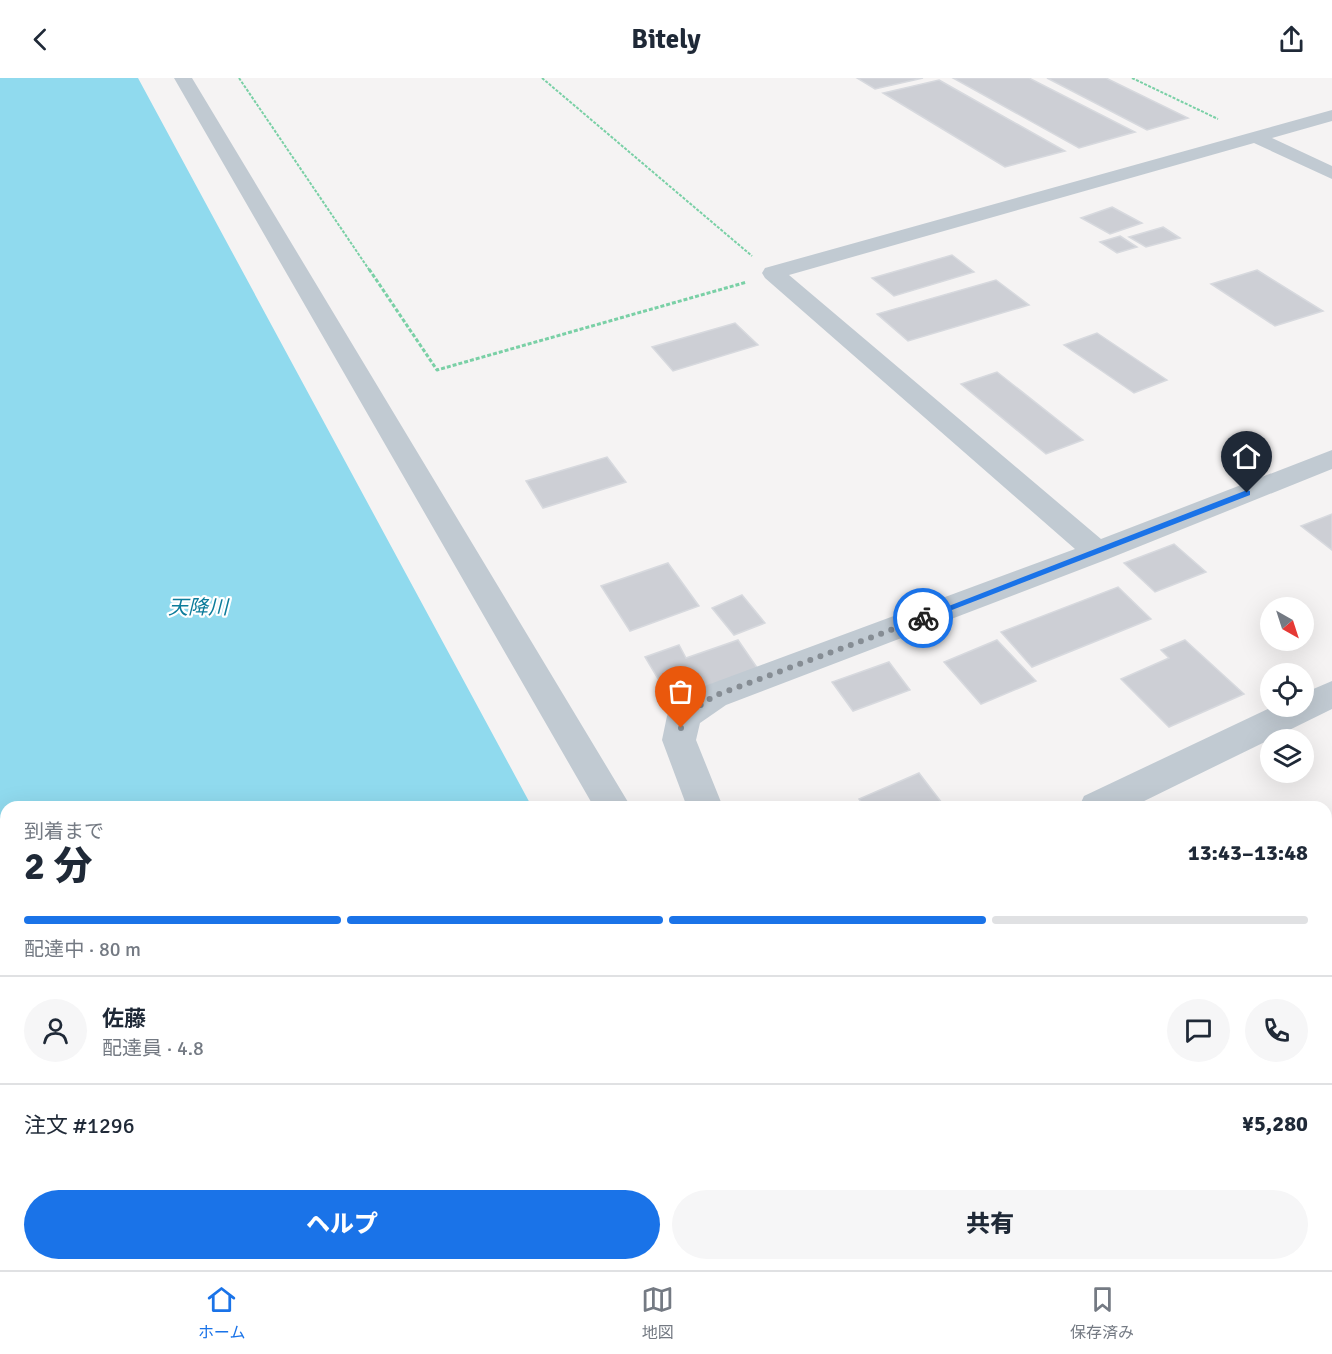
<!DOCTYPE html>
<html lang="ja">
<meta charset="utf-8">
<style>
body{margin:0;font-family:Signika,"Noto Sans JP",sans-serif;background:#f6f6f7;color:#1f2937;height:100vh;display:flex;flex-direction:column;font-size:22px;white-space:nowrap}
*{box-sizing:border-box;margin:0}
p{font-size:20px;color:#747a83}
.icon{flex:none;width:33px;height:33px;fill:none;stroke:currentColor;stroke-width:2;stroke-linecap:round;stroke-linejoin:round}
.map{position:relative;flex:1;overflow:hidden}
.details{position:absolute;left:0px;top:723px;width:1332px;height:470px;display:flex;flex-direction:column;background:#fff;border-radius:18px 18px 0 0;box-shadow:0 6px 24px #0002}
.details>*{flex:none}
.needle{width:39px;rotate:141deg}
.controls{position:absolute;left:1260px;top:519px;display:grid;gap:12px}
.controls a{display:grid;place-items:center;width:54px;height:54px;border-radius:50%;background:#fff;box-shadow:0 6px 24px #0002;font-size:30px}
.pin{position:absolute;display:grid;place-items:center;width:51px;height:51px;color:#fff;margin:-62px -26px;border-radius:50% 50% 50% 0;rotate:-45deg;box-shadow:0 0 6px #0007}
.pin .icon{rotate:45deg}
.courier{position:absolute;display:grid;place-items:center;width:60px;height:60px;margin:-30px;border:4px solid #1a73e8;border-radius:50%;background:#fff;color:#222;box-shadow:0 2px 8px #0007}
.summary em{font-style:normal;font-weight:800}
.summary div{display:flex;flex-direction:column-reverse}
.summary{display:flex;align-items:center;justify-content:space-between;height:102px;padding:0 24px}
h1{font-size:39px;font-weight:800;line-height:45px}
.bar{display:grid;grid-template-columns:repeat(4,1fr);gap:9px 6px;align-content:center;height:72px;padding:0 24px}
.bar i{height:8px;border-radius:4px;background:#e0e1e3}
.bar .current{background:#1a73e8}
.bar p{grid-column:span 4}
.line{display:flex;align-items:center;gap:15px;padding:0 24px;border-top:2px solid #e0e1e3}
.line div{flex:1}
.round{display:grid;place-items:center;flex:none;width:63px;height:63px;border-radius:32px;background:#f6f6f7}
.cta{display:flex;gap:12px;margin-top:auto;padding:12px 24px}
.cta a{flex:1;height:69px;border-radius:36px;background:#1a73e8;color:#fff;font-size:24px;font-weight:800;line-height:69px;text-align:center}
.cta a+a{background:#f6f6f7;color:#1f2937}
header{display:flex;justify-content:space-between;align-items:center;height:78px;padding:0 24px;background:#fff;font-size:27px;font-weight:800}
.tabs{display:flex;justify-content:space-around;align-items:center;height:84px;border-top:2px solid #e0e1e3;background:#fff;font-size:16px;color:#747a83}
.tabs a{display:grid;justify-items:center;gap:3px}
.tabs .current{color:#1a73e8}
.map>svg:first-child{display:block}
.water{fill:#90daee}
.building{fill:#cdcfd5;stroke:#d7d9de;stroke-width:1.5}
.lines{fill:none;stroke-linecap:round;stroke-linejoin:round}
.path-far1{stroke:#7ad0a6;stroke-width:2;stroke-dasharray:3 1.5;stroke-linecap:butt}
.path{stroke:#7ad0a6;stroke-width:3;stroke-dasharray:4 2;stroke-linecap:butt}
.minor{fill:#c1cad2;fill-rule:evenodd}
.route{fill:#1a73e8}
.done{stroke:#868d94;stroke-width:6;stroke-dasharray:0 10.8}
.labels{text-anchor:middle;dominant-baseline:central;stroke-width:4.5;stroke-linejoin:round;paint-order:stroke}
.water-label{font-size:20px;font-style:italic;fill:#0c7c9b;stroke:#fff}
</style>
<header><svg class="icon" aria-label="back" viewBox="0 0 24 24"><path d="M15 5l-7 7 7 7"/></svg>Bitely<svg class="icon" aria-label="share" viewBox="0 0 24 24"><path d="M12 15V3M7 8l5-5 5 5M5 13v7h14v-7"/></svg></header>
<div class="map">
<svg width="1332" height="1192" viewBox="0 0 1332 1192">
<rect width="100%" height="100%" fill="#f5f3f3"/>
<path class="water" d="M0,0H138L532,729H6V1186H779L782,1192H0Z"/>
<path class="building" d="M857,0H923L875,11Z
M953,0H1029L1135,54L1079,70Z
M1047,0H1106L1188,40L1147,52Z
M939,2L1065,73L1005,89L883,15Z
M1112,129L1142,145L1110,156L1081,140Z
M1163,149L1180,160L1146,169L1129,159Z
M1120,158L1137,169L1117,175L1100,164Z
M952,177L974,194L894,218L872,200Z
M1257,192L1323,233L1275,248L1211,206Z
M996,202L1029,227L908,263L877,236Z
M735,245L758,267L673,293L652,269Z
M1097,255L1167,302L1134,315L1064,267Z
M997,294L1083,362L1046,376L961,306Z
M607,379L626,404L543,430L526,403Z
M1332,436V472L1301,448Z
M1174,466L1206,494L1155,514L1124,485Z
M668,485L699,528L630,553L601,508Z
M1118,509L1151,541L1032,589L1001,554Z
M742,517L765,545L734,557L712,530Z
M738,562L760,594L673,626L645,579L679,567L686,580Z
M997,562L1036,603L981,626L944,584Z
M1185,562L1244,616L1169,649L1121,601L1169,580L1161,572Z
M889,584L910,612L853,633L832,604Z
M919,695L945,729H865L859,721Z"/>
<g class="lines">
<path class="path-far1" d="M239,0L370,193
M542,0L752,178
M1132,0L1218,41"/>
<path class="path" d="M369,191L437,292L747,204"/>
<path class="minor" d="M174,0H192L631,729H594Z
M1332,32V43L1272,60L1332,88V101L1254,65L789,197L1101,461L1332,372V391L1108,481L726,627L700,645L696,662L723,729H687L662,662L667,638L672,628L702,609L1075,471L765,200L762,195L765,190Z
M1332,603V631L1132,729H1079L1084,718L1274,628H1304V615Z
M1326,971L1332,974V1022L1326,1019Z
M863,1186H913L915,1192H865Z"/>
</g>
<path class="route" d="M1247,412L1250,413V417L926,542L923,543L918,540Z"/>
<g class="lines">
<path class="done" d="M681,650L684,638L714,618L923,540"/>
</g>
<g class="labels">
<g class="water-label">
<text x="198" y="529">天降川</text>
</g>
</g>
</svg>
<div class="controls">
<a><svg class="needle" viewBox="-14 -14 28 28"><path d="M0-13l5 13h-10z" fill="#e53935"/><path d="M0 13l5-13h-10z" fill="#747a83"/></svg></a>
<a><svg class="icon" aria-label="locate" viewBox="0 0 24 24"><circle cx="12" cy="12" r="6"/><path d="M12 2v4M12 18v4M2 12h4M18 12h4"/></svg></a>
<a><svg class="icon" aria-label="layers" viewBox="0 0 24 24"><path d="M12 4l9 5-9 5-9-5zM3 14l9 5 9-5"/></svg></a>
</div>
<div class="pin" style="left:681px;top:650px;background:#ea580c"><svg class="icon" aria-label="bag" viewBox="0 0 24 24"><path d="M5 8h14l-1 12H6zM9 8a3 3 0 0 1 6 0"/></svg></div>
<div class="pin" style="left:1247px;top:415px;background:#1f2937"><svg class="icon" aria-label="home" viewBox="0 0 24 24"><path d="M3 11l9-7 9 7M6 9v11h12V9"/></svg></div>
<div class="courier" style="left:923px;top:540px"><svg class="icon" aria-label="bike" viewBox="0 0 24 24"><circle cx="6" cy="16" r="4"/><circle cx="18" cy="16" r="4"/><path d="M6 16l4-8h5l3 8M10 8l3 8H6M13 5h3"/></svg></div>
<section class="details">
<div class="summary"><div><h1>2 分</h1><p>到着まで</p></div><em>13:43–13:48</em></div>
<div class="bar"><i class="current"></i><i class="current"></i><i class="current"></i><i></i><p>配達中 · 80 m</p></div>
<div class="line" style="height:108px"><a class="round"><svg class="icon" aria-label="person" viewBox="0 0 24 24"><circle cx="12" cy="8" r="4"/><path d="M4 21q1-7 8-7t8 7"/></svg></a><div><b>佐藤</b><p>配達員 · 4.8</p></div><a class="round"><svg class="icon" aria-label="chat" viewBox="0 0 24 24"><path d="M4 5h16v11H9l-5 4z"/></svg></a><a class="round"><svg class="icon" aria-label="phone" viewBox="0 0 24 24"><path d="M5 4h4l2 5-3 2q2 4 5 5l2-3 5 2v4C11 20 4 13 5 4z"/></svg></a></div>
<div class="line" style="height:78px"><div>注文 #1296</div><b>¥5,280</b></div>
<div class="cta"><a>ヘルプ</a><a>共有</a></div>
</section>
</div>
<nav class="tabs">
<a class="current"><svg class="icon" aria-label="home" viewBox="0 0 24 24"><path d="M3 11l9-7 9 7M6 9v11h12V9"/></svg>ホーム</a>
<a><svg class="icon" aria-label="map" viewBox="0 0 24 24"><path d="M3 6l6-2 6 2 6-2v14l-6 2-6-2-6 2zM9 4v14M15 6v14"/></svg>地図</a>
<a><svg class="icon" aria-label="saved" viewBox="0 0 24 24"><path d="M7 4h10v16l-5-4-5 4z"/></svg>保存済み</a>
</nav>
